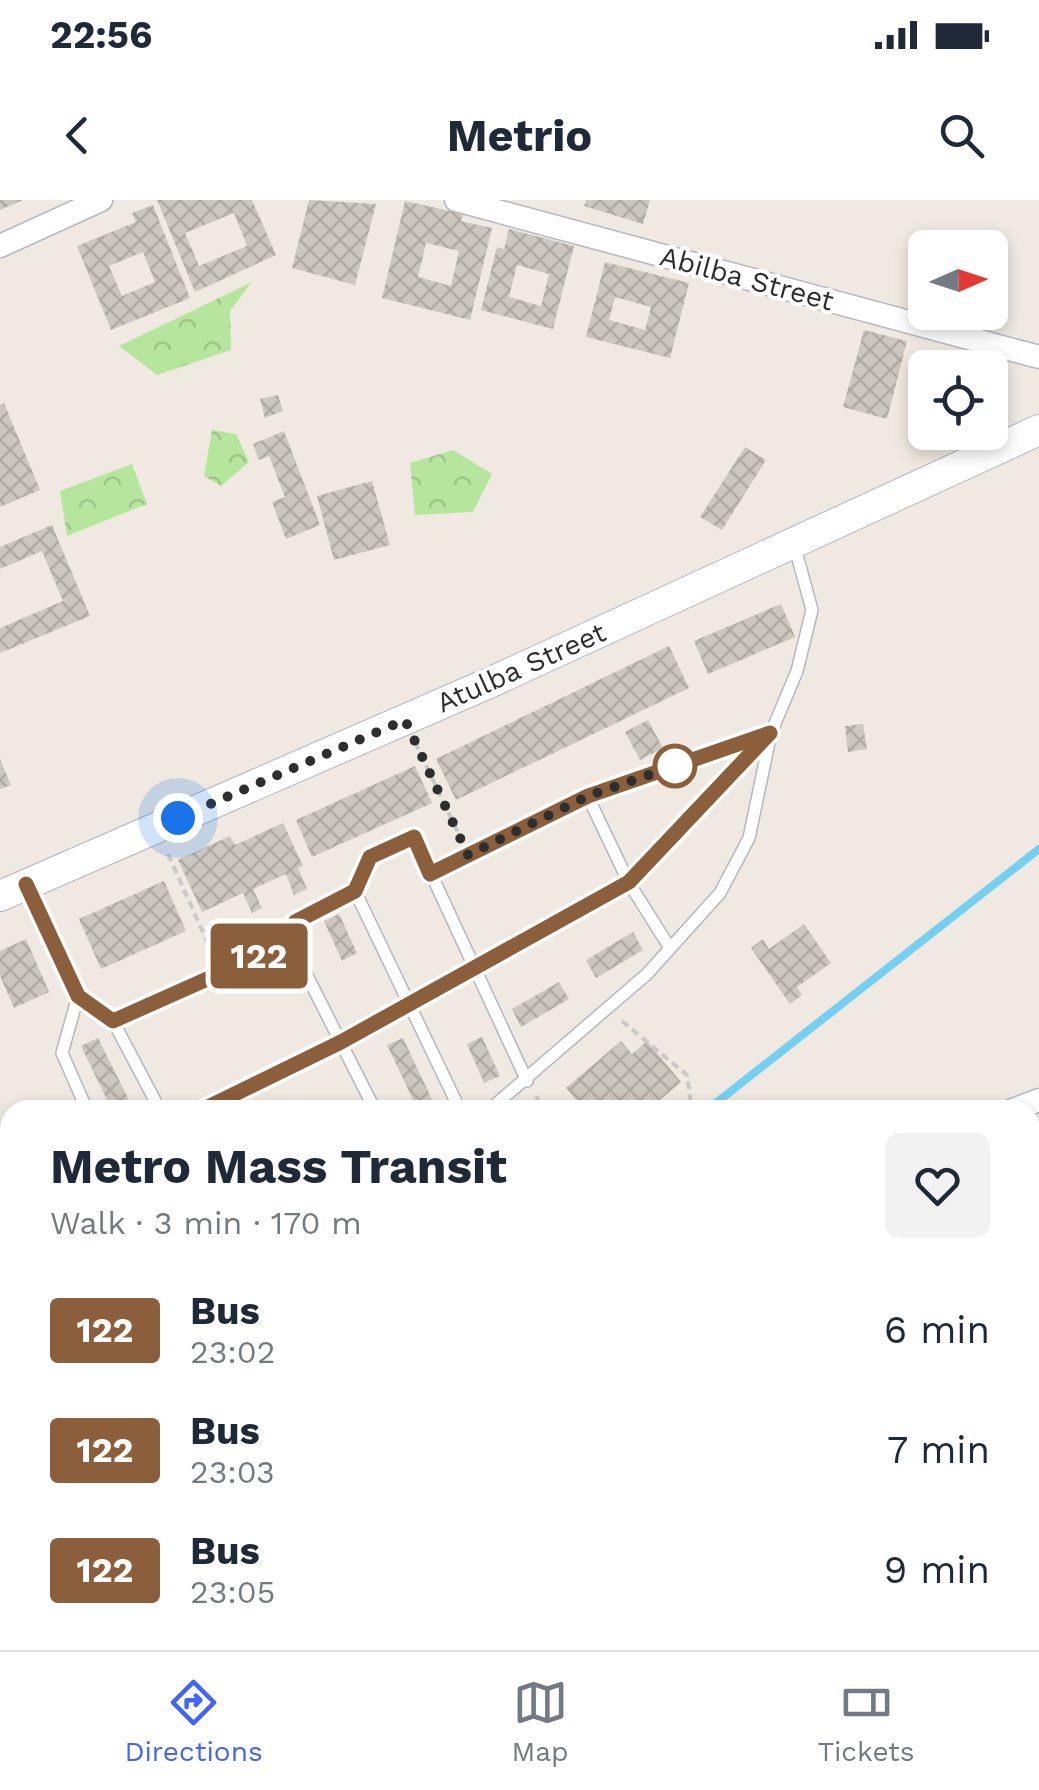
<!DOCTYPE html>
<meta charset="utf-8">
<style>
:root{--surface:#fff;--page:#f2f2f3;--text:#1f2937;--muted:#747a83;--line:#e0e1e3;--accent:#4264fb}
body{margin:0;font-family:"Work Sans",sans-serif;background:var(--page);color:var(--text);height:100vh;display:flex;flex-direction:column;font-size:38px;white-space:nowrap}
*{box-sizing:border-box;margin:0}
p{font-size:32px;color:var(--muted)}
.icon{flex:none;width:55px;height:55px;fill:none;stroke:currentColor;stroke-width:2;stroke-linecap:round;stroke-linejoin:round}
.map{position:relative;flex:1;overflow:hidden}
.drawer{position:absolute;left:0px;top:900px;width:1040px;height:550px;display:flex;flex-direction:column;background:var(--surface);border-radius:30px 30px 0 0;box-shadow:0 5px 15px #0003}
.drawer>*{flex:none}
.badge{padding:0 20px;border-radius:8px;font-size:35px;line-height:65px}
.needle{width:65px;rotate:87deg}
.buttons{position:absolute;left:908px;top:30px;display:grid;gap:20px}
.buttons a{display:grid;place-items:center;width:100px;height:100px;border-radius:15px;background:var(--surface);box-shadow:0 5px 15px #0003;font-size:50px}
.you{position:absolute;width:50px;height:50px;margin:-25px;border:8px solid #fff;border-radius:50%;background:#1a73e8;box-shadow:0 0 0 15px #1a73e833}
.map>.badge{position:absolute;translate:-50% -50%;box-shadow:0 0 0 5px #fff}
.round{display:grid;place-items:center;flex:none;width:105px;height:105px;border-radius:15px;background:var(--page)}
.head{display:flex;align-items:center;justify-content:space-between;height:170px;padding:0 50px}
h1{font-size:48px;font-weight:700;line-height:75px}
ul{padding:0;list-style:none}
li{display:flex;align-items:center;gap:30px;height:120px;padding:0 50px}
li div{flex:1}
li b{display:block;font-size:38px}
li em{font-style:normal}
li .badge{min-width:110px;font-weight:700;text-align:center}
.status{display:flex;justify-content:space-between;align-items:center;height:70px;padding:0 50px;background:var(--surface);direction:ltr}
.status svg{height:28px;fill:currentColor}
header{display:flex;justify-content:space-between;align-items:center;height:130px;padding:0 50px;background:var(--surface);font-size:45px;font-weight:700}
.tabs{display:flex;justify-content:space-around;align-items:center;height:140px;border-top:2px solid var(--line);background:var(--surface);font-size:28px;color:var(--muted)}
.tabs a{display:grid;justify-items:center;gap:5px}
.tabs .active{color:var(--accent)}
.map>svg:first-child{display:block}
.forest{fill:url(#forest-crowns)}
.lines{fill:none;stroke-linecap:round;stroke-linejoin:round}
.stream{stroke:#75cff0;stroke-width:8}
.building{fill:url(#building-cross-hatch);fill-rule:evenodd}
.service-casing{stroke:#b4b7c1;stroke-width:14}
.minor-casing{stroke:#b4b7c1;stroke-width:25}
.tertiary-casing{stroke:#b4b7c1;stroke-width:32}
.path{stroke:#c9c9c9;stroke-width:4;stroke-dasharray:8 5;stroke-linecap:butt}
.service{stroke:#fff;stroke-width:11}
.minor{stroke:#fff;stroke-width:22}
.tertiary{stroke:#fff;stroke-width:30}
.line-casing{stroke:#fff;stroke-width:22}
.line{stroke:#8b5e3c;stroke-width:15}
.walk{stroke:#2e2e2e;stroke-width:10;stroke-dasharray:0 18}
.stop-dot{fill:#fff;stroke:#8b5e3c;stroke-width:5}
.labels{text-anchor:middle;stroke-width:8;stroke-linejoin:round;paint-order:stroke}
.street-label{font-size:28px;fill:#2e2e2e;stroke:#fff}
</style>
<div class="status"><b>22:56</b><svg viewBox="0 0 49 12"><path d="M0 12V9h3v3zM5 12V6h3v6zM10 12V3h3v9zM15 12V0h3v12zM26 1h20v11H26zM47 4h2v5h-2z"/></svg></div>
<header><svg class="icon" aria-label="back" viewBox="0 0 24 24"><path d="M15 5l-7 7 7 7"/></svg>Metrio<svg class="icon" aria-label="search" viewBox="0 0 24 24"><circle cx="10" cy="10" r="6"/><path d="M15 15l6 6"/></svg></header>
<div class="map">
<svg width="1039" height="1450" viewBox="0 0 1039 1450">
<defs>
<pattern id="forest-crowns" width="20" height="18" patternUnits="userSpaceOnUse" patternTransform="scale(2.5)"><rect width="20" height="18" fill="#b6e59e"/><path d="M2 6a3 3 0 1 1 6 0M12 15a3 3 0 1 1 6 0" fill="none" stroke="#9dc588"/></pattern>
<pattern id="building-cross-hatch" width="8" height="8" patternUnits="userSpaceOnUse" patternTransform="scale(2.5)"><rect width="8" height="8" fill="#cbc7bf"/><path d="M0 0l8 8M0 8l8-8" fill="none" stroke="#afaba4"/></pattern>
</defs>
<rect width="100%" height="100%" fill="#efe9e1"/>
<path class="forest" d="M 252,82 L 230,111 L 231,150 L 157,175 L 119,146 Z
M 212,230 L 236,234 L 249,262 L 221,286 L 204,276 Z
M 453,250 L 492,274 L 473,312 L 415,315 L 410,263 Z
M 132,264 L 147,304 L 67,336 L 60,291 Z"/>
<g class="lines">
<path class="stream" d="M 707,910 L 1039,649
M 0,1443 L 10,1436"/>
</g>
<path class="building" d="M 0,0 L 23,0 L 0,10 Z
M 157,0 L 252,0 L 276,55 L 195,92 ZM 234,13 L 247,46 L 199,66 L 185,33 Z
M 309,0 L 376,4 L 355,85 L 292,68 Z
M 586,0 L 650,0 L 643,24 L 584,6 Z
M 405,1 L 463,14 L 461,21 L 492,28 L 470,120 L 382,98 ZM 426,43 L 459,51 L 451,86 L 418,77 Z
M 153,5 L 190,98 L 111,130 L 77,46 L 136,22 L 132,13 ZM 143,52 L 155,82 L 122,96 L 109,66 Z
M 509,29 L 574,46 L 553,129 L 481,110 L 497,47 L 504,49 ZM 517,65 L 549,74 L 541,106 L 509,97 Z
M 605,62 L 689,83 L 670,158 L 586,137 ZM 615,97 L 651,107 L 645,130 L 609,120 Z
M 864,130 L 907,141 L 887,219 L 843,207 Z
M 278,195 L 283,211 L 265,218 L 260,199 Z
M 4,203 L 40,290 L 0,307 L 0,205 Z
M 284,231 L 320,325 L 286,339 L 272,302 L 285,297 L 269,256 L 259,260 L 253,244 Z
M 745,247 L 766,260 L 722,330 L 700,317 Z
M 372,281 L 390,345 L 334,360 L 317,296 Z
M 52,325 L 90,416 L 0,453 L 0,428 L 63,401 L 42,351 L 0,369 L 0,347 Z
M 781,404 L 795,437 L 708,474 L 694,441 Z
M 669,446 L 689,488 L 456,600 L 436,559 Z
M 648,520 L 663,548 L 640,560 L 625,532 Z
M 863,524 L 867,549 L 848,552 L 845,526 Z
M 0,559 L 11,585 L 0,589 Z
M 415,566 L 432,603 L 312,657 L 296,620 Z
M 283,623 L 303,666 L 298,668 L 307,689 L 294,695 L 286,674 L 253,689 L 262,708 L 252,713 L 243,693 L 202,712 L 178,660 L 230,636 L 235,645 Z
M 164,681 L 186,731 L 101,769 L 79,719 Z
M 339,714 L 357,753 L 342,761 L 324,721 Z
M 804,724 L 831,763 L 797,787 L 802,795 L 790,804 L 751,748 L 763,739 L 769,749 Z
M 633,732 L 643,750 L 596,778 L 586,760 Z
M 26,739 L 49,792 L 14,808 L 0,776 L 0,751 Z
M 559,782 L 569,799 L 521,827 L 512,809 Z
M 482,837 L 500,876 L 484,883 L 467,844 Z
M 98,838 L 134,910 L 112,910 L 81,846 Z
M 403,838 L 437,910 L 418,910 L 387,845 Z
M 621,841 L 632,854 L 647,841 L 681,882 L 648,910 L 585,910 L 566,888 Z
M 7,971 L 10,992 L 0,997 L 0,974 Z
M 0,1153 L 10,1170 L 10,1225 L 0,1209 Z"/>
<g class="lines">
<defs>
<path id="service" d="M 588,597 L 629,683 L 670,748
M 430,673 L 588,597 L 767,534
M 28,688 L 78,796 L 113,821 L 160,910
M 355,691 L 369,657 L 414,637 L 527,881
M 78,796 L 62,853 L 87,910
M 113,821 L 290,742
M 202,910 L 341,842 L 629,683 L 771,533
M 375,910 L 290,742 L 295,722 L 355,691 L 460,910
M 489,910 L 647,774 L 720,693 L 749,638 L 771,533 L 797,471 L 812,410 L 794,344
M 0,1050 L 10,1045
M 0,1110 L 10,1128
M 1030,1255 L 1039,1248
M 711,1449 L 731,1440
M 235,1450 L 248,1440"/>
<path id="minor" d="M 456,0 L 1039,157
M 0,46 L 101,0
M 1013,910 L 1039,900
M 708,1450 L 712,1450"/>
<path id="tertiary" d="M 0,696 L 489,483 L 1039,230"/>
</defs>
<use href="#service" class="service-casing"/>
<use href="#minor" class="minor-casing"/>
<use href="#tertiary" class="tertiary-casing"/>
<path class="path" d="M 415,542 L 460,637
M 168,654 L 213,755
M 622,821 L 687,875 L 692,910
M 536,896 L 543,910
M 1030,1168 L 1039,1183
M 1010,1440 L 1022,1450"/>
<use href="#service" class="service"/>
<use href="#minor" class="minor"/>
<use href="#tertiary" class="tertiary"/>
</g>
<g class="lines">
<defs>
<path id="line" d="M 26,684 L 78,796 L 113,821 L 290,742 L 295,722 L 355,691 L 370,657 L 414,637 L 430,674 L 588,596 L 770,533 L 629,682 L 341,842 L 202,910"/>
</defs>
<use href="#line" class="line-casing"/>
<use href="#line" class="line"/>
<path class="walk" d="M 178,618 L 405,520 L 468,655 L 588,596 L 675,566"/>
</g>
<circle class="stop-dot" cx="675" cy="566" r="20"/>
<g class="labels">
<g class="street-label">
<text transform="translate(747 78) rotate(15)" y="10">Abilba Street</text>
<text transform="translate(521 467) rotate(-24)" y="10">Atulba Street</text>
</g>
</g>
</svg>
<div class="buttons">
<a><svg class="needle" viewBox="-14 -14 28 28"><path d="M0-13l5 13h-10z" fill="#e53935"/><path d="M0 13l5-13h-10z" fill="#747a83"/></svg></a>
<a><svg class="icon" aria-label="locate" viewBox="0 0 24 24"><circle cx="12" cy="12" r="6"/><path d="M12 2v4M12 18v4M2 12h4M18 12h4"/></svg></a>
</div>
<div class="you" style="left:178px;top:618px"></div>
<b class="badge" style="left:259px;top:756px;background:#8b5e3c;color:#fff">122</b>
<section class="drawer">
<div class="head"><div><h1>Metro Mass Transit</h1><p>Walk · 3 min · 170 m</p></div><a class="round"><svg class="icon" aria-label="heart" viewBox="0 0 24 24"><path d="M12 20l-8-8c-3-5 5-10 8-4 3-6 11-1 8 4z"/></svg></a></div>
<ul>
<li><span class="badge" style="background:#8b5e3c;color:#fff">122</span><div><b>Bus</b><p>23:02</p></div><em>6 min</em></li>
<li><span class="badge" style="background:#8b5e3c;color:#fff">122</span><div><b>Bus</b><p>23:03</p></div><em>7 min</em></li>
<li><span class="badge" style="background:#8b5e3c;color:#fff">122</span><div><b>Bus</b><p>23:05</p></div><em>9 min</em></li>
</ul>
</section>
</div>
<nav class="tabs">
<a class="active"><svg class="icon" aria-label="directions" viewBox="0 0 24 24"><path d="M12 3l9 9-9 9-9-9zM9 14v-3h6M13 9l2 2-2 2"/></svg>Directions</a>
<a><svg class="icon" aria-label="map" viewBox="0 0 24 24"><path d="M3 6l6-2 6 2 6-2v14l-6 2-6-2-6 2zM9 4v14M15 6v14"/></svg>Map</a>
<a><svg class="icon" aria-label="tickets" viewBox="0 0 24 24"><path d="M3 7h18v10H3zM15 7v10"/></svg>Tickets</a>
</nav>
